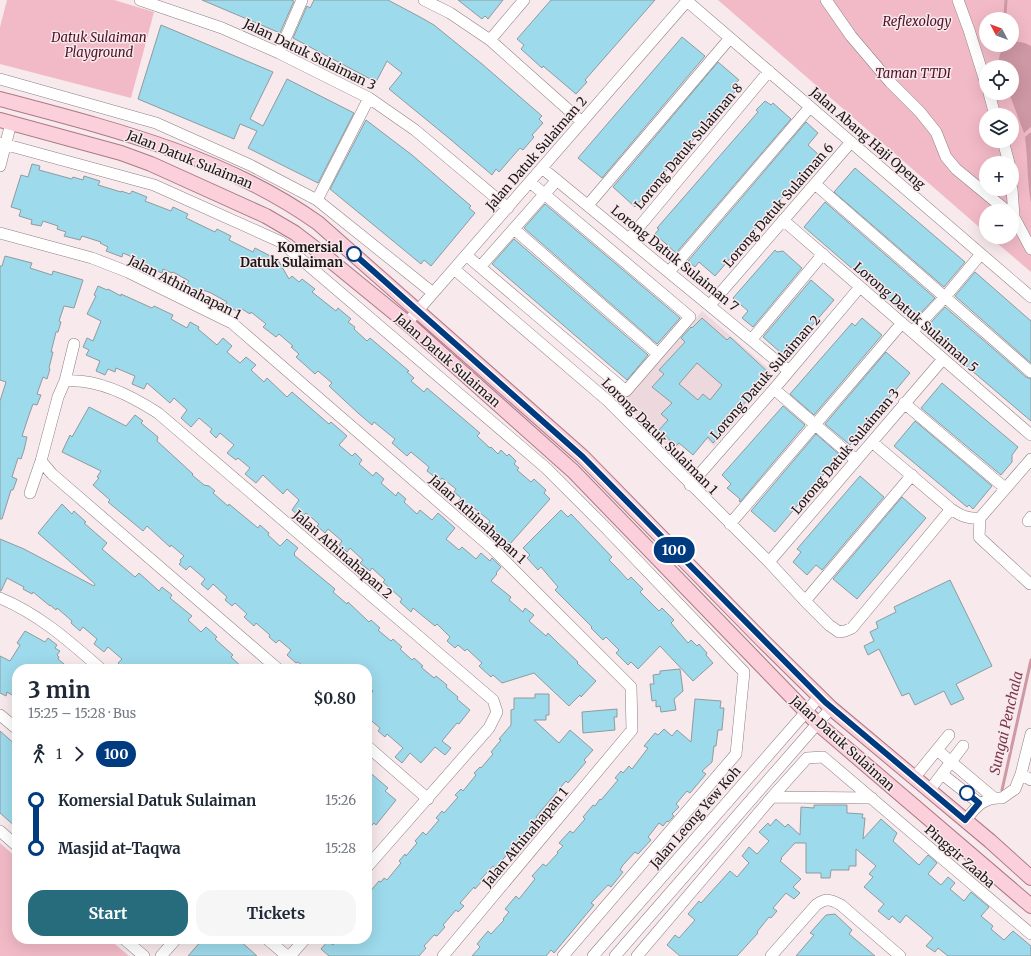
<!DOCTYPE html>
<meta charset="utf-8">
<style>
:root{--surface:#fff;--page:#f6f6f7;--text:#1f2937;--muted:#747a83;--accent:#276c7c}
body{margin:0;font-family:Merriweather,serif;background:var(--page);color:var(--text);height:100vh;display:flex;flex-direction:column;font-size:15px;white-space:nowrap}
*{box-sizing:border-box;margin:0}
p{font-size:13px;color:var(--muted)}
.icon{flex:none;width:22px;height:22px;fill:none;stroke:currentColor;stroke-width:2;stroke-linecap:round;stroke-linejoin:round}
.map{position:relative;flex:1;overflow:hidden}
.drawer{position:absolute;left:12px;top:664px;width:360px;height:280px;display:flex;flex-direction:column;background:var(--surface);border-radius:16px;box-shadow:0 4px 16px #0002}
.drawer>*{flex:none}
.badge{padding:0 8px;border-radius:13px;font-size:14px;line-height:26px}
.needle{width:26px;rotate:311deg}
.controls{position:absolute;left:979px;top:12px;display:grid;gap:8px}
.controls a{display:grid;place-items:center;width:40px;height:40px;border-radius:50%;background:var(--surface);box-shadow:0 4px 16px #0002;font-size:20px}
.map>.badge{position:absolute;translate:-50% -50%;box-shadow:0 0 0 2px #fff}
.legs{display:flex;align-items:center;gap:6px;height:44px;padding:0 16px;font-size:13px}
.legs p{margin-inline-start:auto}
.head{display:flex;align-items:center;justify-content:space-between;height:68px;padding:0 16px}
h1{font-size:22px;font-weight:700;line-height:30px}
.cta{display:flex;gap:8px;margin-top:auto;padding:8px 16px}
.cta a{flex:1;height:46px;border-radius:16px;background:var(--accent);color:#fff;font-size:16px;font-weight:700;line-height:46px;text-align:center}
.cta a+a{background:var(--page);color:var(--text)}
ul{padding:0 16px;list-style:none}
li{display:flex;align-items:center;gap:14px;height:48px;font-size:15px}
li i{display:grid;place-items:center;width:6px;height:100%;margin:0 5px;background:currentColor}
li i::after{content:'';width:10px;height:10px;margin:-5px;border:3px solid;border-radius:50%;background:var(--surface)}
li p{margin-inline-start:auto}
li:first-child i{background:linear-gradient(#0000 50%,currentColor 0)}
li:last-child i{background:linear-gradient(currentColor 50%,#0000 0)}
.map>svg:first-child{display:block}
.built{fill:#edd8dd}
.green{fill:#f2bac7;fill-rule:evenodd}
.water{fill:#ce98a4}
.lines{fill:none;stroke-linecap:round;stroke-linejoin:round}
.stream{stroke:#ce98a4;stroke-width:3}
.building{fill:#9ddaeb;stroke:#8f9b9f;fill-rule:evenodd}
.minor-casing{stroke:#8c8083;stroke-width:12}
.major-casing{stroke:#ab7a86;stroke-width:16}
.minor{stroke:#fff;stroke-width:11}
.major{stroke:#fbd0da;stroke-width:14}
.line-1-casing{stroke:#fff;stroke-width:9}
.line-1{stroke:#003b80;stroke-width:6}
.stop-1-dot{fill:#fff;stroke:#003b80;stroke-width:2}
.labels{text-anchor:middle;stroke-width:3;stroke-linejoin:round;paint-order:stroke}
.park-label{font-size:13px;font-style:italic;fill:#501027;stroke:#f7e9ec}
.street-label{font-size:13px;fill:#1b1617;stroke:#f7e9ec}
.stop-label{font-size:13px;font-weight:bold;fill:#1b1617;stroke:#f7e9ec;text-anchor:end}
.water-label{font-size:14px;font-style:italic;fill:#7b374b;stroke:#f7e9ec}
</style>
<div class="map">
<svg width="1031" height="956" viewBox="0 0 1031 956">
<rect width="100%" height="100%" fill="#f7e9ec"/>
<path class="built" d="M 702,311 L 770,370 L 771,380 L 714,446 L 694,429 L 674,453 L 623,402 Z"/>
<path class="green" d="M 7,0 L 114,0 L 154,12 L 131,98 L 0,64 L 0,27 Z
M 718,0 L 1031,0 L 1031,272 L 990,237 L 1012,237 L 1012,211 L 986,211 L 986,233 ZM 986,19 L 1012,19 L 1012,45 L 986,45 ZM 986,67 L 1012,67 L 1012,93 L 986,93 ZM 986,115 L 1012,115 L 1012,141 L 986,141 ZM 986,163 L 1012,163 L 1012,189 L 986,189 Z
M 0,843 L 17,858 L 17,939 L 109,939 L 129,956 L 0,956 Z"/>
<path class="water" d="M 1012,41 L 1025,43 L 1031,46 L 1031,127 L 1024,133 L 1009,93 L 1012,93 L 1012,67 L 997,67 L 1000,54 L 1006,45 L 1012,45 Z
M 1031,132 L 1031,203 C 1027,181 1028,159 1025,137 Z"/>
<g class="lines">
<path class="stream" d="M 1006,19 L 1005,15 L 1006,0
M 1002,790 L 1031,660"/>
</g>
<path class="building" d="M 202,0 L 291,0 L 294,1 L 280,33 Z
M 314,0 L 388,0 L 420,17 L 434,25 L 482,64 L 542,116 L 539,119 L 543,123 L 532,135 L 534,137 L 523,150 L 520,148 L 499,172 L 496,169 L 492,175 L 450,139 L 389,89 L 402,73 L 387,61 L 376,82 L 293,38 L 307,6 L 310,8 Z
M 458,0 L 503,0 L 488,19 L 485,16 L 482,19 Z
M 551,0 L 655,0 L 585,80 L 587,82 L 576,94 L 543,66 L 542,68 L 521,49 L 524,45 L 517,39 Z
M 161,25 L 273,72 L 250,119 L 263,126 L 287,79 L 354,113 L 318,183 L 248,148 L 257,131 L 240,124 L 234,139 L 138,99 Z
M 682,37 L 705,56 L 602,178 L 578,158 Z
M 718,62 L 739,80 L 736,83 L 740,86 L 635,207 L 613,187 Z
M 765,101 L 771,105 L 773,103 L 791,119 L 676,253 L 655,234 L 659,229 L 657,228 L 758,112 L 756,110 Z
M 366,120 L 412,155 L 471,206 L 469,208 L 475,213 L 431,266 L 424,260 L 421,264 L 330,189 Z
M 806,122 L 818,133 L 808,145 L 819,155 L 715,276 L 699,262 L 695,267 L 688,261 Z
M 32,164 L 40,166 L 39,170 L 72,179 L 73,177 L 83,180 L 84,176 L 100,181 L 98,185 L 121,192 L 121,191 L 130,194 L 132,191 L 147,197 L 145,201 L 171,211 L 173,207 L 188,214 L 186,218 L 215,232 L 217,229 L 231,236 L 229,240 L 253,252 L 255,248 L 278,260 L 289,279 L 292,276 L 299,282 L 302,279 L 315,289 L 312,292 L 336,311 L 338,308 L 351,319 L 348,322 L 355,327 L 354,329 L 367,341 L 370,338 L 409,371 L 407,372 L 414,378 L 411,381 L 424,392 L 427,388 L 480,433 L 477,436 L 490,448 L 491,447 L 498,454 L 501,450 L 507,456 L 509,454 L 516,461 L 514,464 L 519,468 L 517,470 L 531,482 L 534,479 L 546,490 L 544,493 L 550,499 L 510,544 L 488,524 L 490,521 L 474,508 L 471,511 L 458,501 L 461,498 L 454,492 L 456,489 L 442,478 L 440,481 L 427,471 L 429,467 L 411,452 L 407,456 L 392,443 L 395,439 L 374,422 L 372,425 L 358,413 L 329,386 L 332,383 L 318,371 L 315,374 L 296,357 L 299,354 L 291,347 L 293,346 L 279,334 L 276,337 L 263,327 L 266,324 L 251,312 L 250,314 L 242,309 L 240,313 L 225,305 L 227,302 L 211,293 L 203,290 L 201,294 L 186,286 L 189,281 L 173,272 L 172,273 L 163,269 L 162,273 L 138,264 L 139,260 L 123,253 L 122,257 L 106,251 L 108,247 L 100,243 L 101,242 L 82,236 L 80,240 L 64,236 L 66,232 L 57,229 L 58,226 L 43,221 L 41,226 L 31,224 L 32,220 L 19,216 L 21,210 L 11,207 L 21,175 L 28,177 Z
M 855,168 L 965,262 L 944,287 L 834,192 Z
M 825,202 L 935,298 L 913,321 L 804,227 Z
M 545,204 L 680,318 L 657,344 L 524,228 Z
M 514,239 L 648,355 L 627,380 L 492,264 Z
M 775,250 L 777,252 L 783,251 L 802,268 L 753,327 L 742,318 L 748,311 L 733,298 Z
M 5,256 L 32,263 L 30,268 L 52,275 L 53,271 L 83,280 L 74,308 L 64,306 L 59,321 L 61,322 L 58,332 L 56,332 L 51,352 L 53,352 L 49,368 L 50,369 L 47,379 L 43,377 L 37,394 L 41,395 L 37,405 L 33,404 L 29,415 L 22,436 L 27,437 L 24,450 L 21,459 L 18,458 L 12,477 L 17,479 L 13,490 L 11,490 L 2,519 L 0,519 L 0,401 L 6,382 L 0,380 L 0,266 L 2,266 Z
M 975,272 L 1031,321 L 1031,363 L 955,296 Z
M 811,280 L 834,300 L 790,351 L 780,352 L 763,337 Z
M 98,286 L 107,290 L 108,289 L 121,296 L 121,294 L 152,308 L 154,306 L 173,315 L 171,319 L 187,328 L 190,322 L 199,327 L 198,329 L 217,345 L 223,338 L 232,346 L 227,352 L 240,363 L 246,357 L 256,365 L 251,370 L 264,382 L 267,378 L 287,397 L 292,392 L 329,424 L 331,422 L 347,436 L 339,445 L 352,456 L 355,453 L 362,460 L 359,464 L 373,476 L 376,472 L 384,479 L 381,483 L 396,496 L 398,492 L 406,499 L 404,502 L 417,514 L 420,510 L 432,520 L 438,513 L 455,528 L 446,539 L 459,550 L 462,547 L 476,559 L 481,553 L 490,561 L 492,558 L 501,567 L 496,573 L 497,574 L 491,581 L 511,597 L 509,600 L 523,612 L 525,608 L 534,615 L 529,621 L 546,636 L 548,633 L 558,643 L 578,662 L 577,663 L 596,681 L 581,697 L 580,695 L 569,706 L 534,673 L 502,683 L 493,675 L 491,677 L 479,666 L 482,663 L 467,649 L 465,651 L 458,645 L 455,648 L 447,641 L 450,637 L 437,624 L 435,626 L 413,608 L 411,612 L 400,602 L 402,599 L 383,582 L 385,580 L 372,568 L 370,571 L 360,563 L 363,560 L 350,548 L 347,552 L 339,545 L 342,541 L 328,529 L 325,533 L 317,526 L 319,524 L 306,513 L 301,518 L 292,510 L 299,500 L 287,489 L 283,494 L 263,475 L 256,483 L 245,474 L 250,468 L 238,458 L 236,460 L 227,453 L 234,445 L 220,433 L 216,438 L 210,432 L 212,429 L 199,418 L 191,427 L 181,418 L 187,410 L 174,398 L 170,403 L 147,383 L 144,389 L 132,384 L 135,376 L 116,368 L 115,372 L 108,369 L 105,375 L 96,371 L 100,361 L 86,355 L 89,350 L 83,347 L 87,338 L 93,341 L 101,321 L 87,314 L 96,296 L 94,295 Z
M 945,307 L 1026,377 L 1031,379 L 1031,421 L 924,330 Z
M 702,318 L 727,340 L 730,337 L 769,373 L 751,393 L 753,394 L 737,411 L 740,414 L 713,443 L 708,437 L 693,455 L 679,443 L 676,446 L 659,430 L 668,420 L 661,414 L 672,403 L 652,387 L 664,374 L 659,370 L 685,342 L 681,338 L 691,327 L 692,328 ZM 697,363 L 722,385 L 710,400 L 703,394 L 698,400 L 679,384 Z
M 862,318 L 882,335 L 814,415 L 790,394 L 852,323 L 855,326 Z
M 886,352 L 910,373 L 850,445 L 825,424 Z
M 942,383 L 1018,447 L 1012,455 L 1012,462 L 1001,475 L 921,408 Z
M 783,406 L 805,425 L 740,502 L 739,501 L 740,499 L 727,488 L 731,484 L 722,475 Z
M 89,407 L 126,426 L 135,415 L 143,421 L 141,423 L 158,437 L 157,441 L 193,474 L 192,475 L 204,485 L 209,486 L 215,491 L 213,493 L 228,506 L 229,504 L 258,528 L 260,525 L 269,533 L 268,535 L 280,546 L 287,539 L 298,548 L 294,553 L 295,554 L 294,555 L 335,589 L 333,592 L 347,604 L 348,602 L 369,622 L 371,620 L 380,628 L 378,630 L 391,641 L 393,639 L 402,647 L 400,649 L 412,660 L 414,658 L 423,666 L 421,667 L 434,678 L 436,676 L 447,685 L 446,687 L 458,697 L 457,699 L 470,710 L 459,724 L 457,723 L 442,741 L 451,748 L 445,755 L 435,747 L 421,763 L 410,753 L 402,763 L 395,757 L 403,748 L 387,734 L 385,737 L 378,731 L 380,728 L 367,717 L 367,698 L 373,691 L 367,685 L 367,669 L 306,669 L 298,662 L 296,663 L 287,655 L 291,650 L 279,640 L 276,643 L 269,637 L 270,635 L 256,623 L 254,626 L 244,617 L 247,614 L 235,603 L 232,606 L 225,600 L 227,597 L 213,584 L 208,590 L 201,584 L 205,579 L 190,566 L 186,570 L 179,564 L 181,562 L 180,560 L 184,556 L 171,545 L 170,547 L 147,526 L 143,531 L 108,502 L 110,500 L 93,485 L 99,478 L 97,477 L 101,471 L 62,452 L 70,435 L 72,437 Z
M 915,421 L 992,486 L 973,509 L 969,505 L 967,507 L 894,446 Z
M 816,434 L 840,455 L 775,532 L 751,511 Z
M 860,476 L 884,497 L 822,570 L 816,565 L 807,575 L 793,562 L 801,552 L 797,549 Z
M 902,497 L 926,518 L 857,599 L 833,579 Z
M 62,504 L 72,514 L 74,511 L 86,522 L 84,523 L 107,543 L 102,549 L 135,577 L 139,573 L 159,591 L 162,587 L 172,595 L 170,598 L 192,616 L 188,620 L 201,632 L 206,627 L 217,637 L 215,639 L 233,655 L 231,657 L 244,669 L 125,669 L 118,663 L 122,659 L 108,647 L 104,652 L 94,644 L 97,639 L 83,627 L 80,631 L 71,623 L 72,621 L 57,608 L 56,610 L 50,605 L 50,606 L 33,592 L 32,594 L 23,589 L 24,587 L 7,578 L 1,591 L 0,591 L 0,539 L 24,549 L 94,586 L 95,584 L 38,533 Z
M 561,510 L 568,517 L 571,514 L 612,557 L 609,560 L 616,567 L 628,580 L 631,577 L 643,589 L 640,592 L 659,611 L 662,608 L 674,620 L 671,623 L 688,643 L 691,640 L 697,646 L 699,644 L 707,653 L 706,655 L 713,663 L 693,681 L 660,646 L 638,669 L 631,662 L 628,665 L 616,653 L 619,650 L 606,637 L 603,640 L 591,628 L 592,627 L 555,590 L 558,587 L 541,567 L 538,570 L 527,558 L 530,555 L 523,548 Z
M 950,580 L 992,666 L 956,684 L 964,699 L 951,705 L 944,691 L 915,705 L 909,693 L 902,696 L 879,649 L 868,655 L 864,646 L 874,641 L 870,632 L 878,628 L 876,622 L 896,612 L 894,607 Z
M 25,631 L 45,642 L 48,638 L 57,645 L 55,648 L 60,651 L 57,655 L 59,657 L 58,659 L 70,669 L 17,669 L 17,698 L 7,692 L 6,696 L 0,693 L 0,656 L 10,661 L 20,645 L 17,643 Z
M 680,669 L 683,691 L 674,699 L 676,710 L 661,712 L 660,706 L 656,707 L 656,700 L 652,701 L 650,684 L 654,684 L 653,675 L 660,674 L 660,671 Z
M 535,694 L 549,694 L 549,715 L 546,715 L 546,720 L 534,720 L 559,743 L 570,730 L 593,750 L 584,760 L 586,762 L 568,783 L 566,781 L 536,817 L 540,821 L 532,829 L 531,828 L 495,868 L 493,866 L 481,879 L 482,881 L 475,889 L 474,887 L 460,903 L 464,906 L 458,912 L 456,910 L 443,925 L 445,927 L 437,936 L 434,935 L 424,946 L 426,948 L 419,956 L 329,956 L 321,949 L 328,941 L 333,945 L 337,939 L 367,939 L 367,895 L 379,881 L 381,882 L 384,878 L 387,880 L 401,863 L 399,861 L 405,854 L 406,856 L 417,843 L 415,841 L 423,832 L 426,835 L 439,820 L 436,818 L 442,811 L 444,813 L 458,797 L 455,795 L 461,789 L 463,791 L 476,775 L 474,773 L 480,767 L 481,768 L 493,754 L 491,752 L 501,740 L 499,739 L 511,725 L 511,710 L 514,709 L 514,698 L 535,698 Z
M 695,699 L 721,701 L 720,708 L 724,708 L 722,730 L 718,730 L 716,746 L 714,746 L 712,762 L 702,771 L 706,774 L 690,793 L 687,791 L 676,804 L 679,807 L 672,814 L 674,816 L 668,822 L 667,821 L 663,826 L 659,823 L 648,837 L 651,840 L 638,854 L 635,852 L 623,865 L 620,870 L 623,872 L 611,887 L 608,885 L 591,903 L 594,905 L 554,953 L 551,950 L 546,956 L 472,956 L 480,947 L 477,944 L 488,931 L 491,934 L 504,920 L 503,919 L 509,912 L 505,909 L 516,896 L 519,899 L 535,879 L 532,876 L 543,864 L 546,866 L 558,853 L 557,852 L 563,846 L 559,843 L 570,831 L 573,833 L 585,819 L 583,817 L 593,805 L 595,806 L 600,799 L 601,800 L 618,780 L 615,778 L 621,771 L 623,773 L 629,766 L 632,769 L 648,748 L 644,746 L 655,733 L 658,735 L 664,729 L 672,736 L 677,730 L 691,742 Z
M 617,709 L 617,717 L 614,717 L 615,730 L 583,733 L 582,712 Z
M 0,731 L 17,746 L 17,828 L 0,813 Z
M 367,770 L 388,788 L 385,791 L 396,800 L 376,825 L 374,823 L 367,831 Z
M 814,805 L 847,805 L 847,813 L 863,814 L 862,818 L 865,818 L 863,839 L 881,819 L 897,833 L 893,841 L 919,865 L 928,855 L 937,863 L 928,874 L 941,885 L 948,877 L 955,883 L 950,889 L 964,901 L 971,892 L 989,907 L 981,916 L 993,926 L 991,929 L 1004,940 L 1013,931 L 1031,946 L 1031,956 L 948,956 L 938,948 L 935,952 L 926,946 L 933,938 L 906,915 L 900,923 L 892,916 L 889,920 L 878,911 L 884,904 L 864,887 L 873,877 L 869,874 L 876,866 L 856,849 L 856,866 L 849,866 L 849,870 L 831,870 L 830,878 L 821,878 L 821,873 L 806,873 L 806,843 L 795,843 L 781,858 L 782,859 L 780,861 L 801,879 L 793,887 L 800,893 L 794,899 L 786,893 L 773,908 L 777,911 L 771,918 L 769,917 L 757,932 L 758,933 L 737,956 L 680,956 L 667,945 L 675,935 L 679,938 L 695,920 L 688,914 L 699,901 L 701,903 L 730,871 L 737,877 L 749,863 L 742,856 L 749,847 L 757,854 L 769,841 L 759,832 L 768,823 L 770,826 L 776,819 L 785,827 L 788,824 L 800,835 L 801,807 L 814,808 Z
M 835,914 L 852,930 L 849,934 L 875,956 L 796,956 L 814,935 L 810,933 L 826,915 Z
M 203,939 L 238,939 L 257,956 L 188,956 Z"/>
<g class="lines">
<defs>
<path id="minor" d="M 140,0 L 222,28 L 279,53 L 369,98 L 415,130 L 508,208
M 424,0 L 450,13 L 490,40 L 582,122
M 826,0 L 851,36 L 890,82 L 920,112 L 936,132 L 946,157 L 956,169 L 1007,211
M 958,0 L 969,30 L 986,84
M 490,40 L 524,0
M 279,53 L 302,0
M 0,79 L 156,123 L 250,165 L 317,200 L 433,293
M 989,93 L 995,115
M 1003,141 L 1009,163
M 0,143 L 154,185 L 281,242 L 546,468 L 605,527 L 744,672 L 736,754 L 563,956
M 0,166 L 11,123
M 542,168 L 789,371
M 815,184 L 1031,372
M 1012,189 L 1014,217 L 1031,249
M 317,200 L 369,98
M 588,205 L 730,38
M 783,220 L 1031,435
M 514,229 L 658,354
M 0,233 L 92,258 L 128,272 L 232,323 L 493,549 L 631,687 L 632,730 L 443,956
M 629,239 L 769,71
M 466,255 L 626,391 L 690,317 L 530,182
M 480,267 L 557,180
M 454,269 L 608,401 L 769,562 L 805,601 L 829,625 L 839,632 L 845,631 L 852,628 L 951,509
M 669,272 L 810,107
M 710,305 L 851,142
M 407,323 L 687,1 L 1031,297
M 912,332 L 945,297 L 981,254
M 752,339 L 823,254
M 65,381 C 96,378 132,396 158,413 L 493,700 L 497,712 L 489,728 L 367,867
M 774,389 L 856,460
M 904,403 L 1005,488
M 872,442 L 951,509 C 961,516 968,519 980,518 L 1031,459
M 41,461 L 52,474 L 278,669
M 690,485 L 774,389 L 860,287
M 30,493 L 41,461 L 58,397 L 65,381 L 74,344
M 980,518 L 979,537 L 1030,584
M 1028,521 L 1031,517
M 730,524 L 902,323
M 769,562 L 943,359
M 0,598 C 39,614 70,642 101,669
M 805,601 L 912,475
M 0,715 L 17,729
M 367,746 L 428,799
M 937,750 L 994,798
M 942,774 L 979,803
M 1021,774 L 1031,780
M 914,778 L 949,735
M 929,791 L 963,746
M 772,797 L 872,798
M 965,821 C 976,807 983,797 1002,798 L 1015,789 L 1021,774 L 1031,734
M 0,831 L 17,846
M 124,939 L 144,956
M 267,939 L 287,956
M 161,956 L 176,939
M 290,956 L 305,939
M 593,956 L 819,697
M 615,956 L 831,708
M 637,956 L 772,797 L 807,758 L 823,757 L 1031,934
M 771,956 L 816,905 C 826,898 830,899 841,905 L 900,956"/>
<path id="major" d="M 0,99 C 109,128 224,156 318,223 L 583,457 L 761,639 L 831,708 L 990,841 L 1031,878
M 0,120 L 121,153 L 151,164 L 266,216 L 295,233 L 325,256 L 407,323 L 573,471 L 817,723 L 1031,906"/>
</defs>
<use href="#minor" class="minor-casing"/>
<use href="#major" class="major-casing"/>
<use href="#minor" class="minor"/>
<use href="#major" class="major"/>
</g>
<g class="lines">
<defs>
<path id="line-1" d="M 354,254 L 583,457 L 825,702 L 965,820 L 979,803 L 967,793"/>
</defs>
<use href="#line-1" class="line-1-casing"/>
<use href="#line-1" class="line-1"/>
</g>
<g class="stop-1-dot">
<circle cx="354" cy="254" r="7"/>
<circle cx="967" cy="793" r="7"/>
</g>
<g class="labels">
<g class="park-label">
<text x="917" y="26">Reflexology</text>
<text x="99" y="42">Datuk Sulaiman<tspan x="99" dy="15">Playground</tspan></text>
<text x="913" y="78">Taman TTDI</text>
</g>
<g class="street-label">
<text transform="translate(310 54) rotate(26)" y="5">Jalan Datuk Sulaiman 3</text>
<text transform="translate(868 138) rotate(41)" y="5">Jalan Abang Haji Openg</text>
<text transform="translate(688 146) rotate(-50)" y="5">Lorong Datuk Sulaiman 8</text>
<text transform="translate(536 153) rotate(-49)" y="5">Jalan Datuk Sulaiman 2</text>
<text transform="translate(190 159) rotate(22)" y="5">Jalan Datuk Sulaiman</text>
<text transform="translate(778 205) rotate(-49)" y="5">Lorong Datuk Sulaiman 6</text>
<text transform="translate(675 258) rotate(39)" y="5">Lorong Datuk Sulaiman 7</text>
<text transform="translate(185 287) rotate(27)" y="5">Jalan Athinahapan 1</text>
<text transform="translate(916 317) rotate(41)" y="5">Lorong Datuk Sulaiman 5</text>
<text transform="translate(448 360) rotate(41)" y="5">Jalan Datuk Sulaiman</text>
<text transform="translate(765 377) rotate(-49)" y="5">Lorong Datuk Sulaiman 2</text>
<text transform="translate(660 436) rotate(45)" y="5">Lorong Datuk Sulaiman 1</text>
<text transform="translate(845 451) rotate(-50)" y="5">Lorong Datuk Sulaiman 3</text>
<text transform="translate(478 519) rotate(42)" y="5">Jalan Athinahapan 1</text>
<text transform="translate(343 554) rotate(41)" y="5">Jalan Athinahapan 2</text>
<text transform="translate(843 743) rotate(42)" y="5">Jalan Datuk Sulaiman</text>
<text transform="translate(695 817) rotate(-49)" y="5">Jalan Leong Yew Koh</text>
<text transform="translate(525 837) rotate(-50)" y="5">Jalan Athinahapan 1</text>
<text transform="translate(960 856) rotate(41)" y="5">Pinggir Zaaba</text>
</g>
<g class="stop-label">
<text x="343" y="252">Komersial<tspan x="343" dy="15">Datuk Sulaiman</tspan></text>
</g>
<g class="water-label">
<text transform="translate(1006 723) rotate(-77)" y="5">Sungai Penchala</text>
</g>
</g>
</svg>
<div class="controls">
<a><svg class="needle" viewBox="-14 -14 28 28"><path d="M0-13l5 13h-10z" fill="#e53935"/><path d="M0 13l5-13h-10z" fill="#747a83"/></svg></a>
<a><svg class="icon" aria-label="locate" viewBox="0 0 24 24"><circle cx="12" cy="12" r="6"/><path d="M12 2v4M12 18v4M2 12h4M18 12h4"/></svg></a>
<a><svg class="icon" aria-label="layers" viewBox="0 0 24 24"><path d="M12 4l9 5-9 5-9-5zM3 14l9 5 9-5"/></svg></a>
<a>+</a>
<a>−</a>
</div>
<b class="badge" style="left:674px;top:550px;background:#003b80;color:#fff">100</b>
<section class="drawer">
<div class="head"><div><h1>3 min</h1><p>15:25 – 15:28 · Bus</p></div><b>$0.80</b></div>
<div class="legs"><svg class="icon" aria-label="walk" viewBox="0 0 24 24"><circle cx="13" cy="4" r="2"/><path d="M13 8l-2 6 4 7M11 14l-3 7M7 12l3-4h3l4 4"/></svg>1<svg class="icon" aria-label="forward" viewBox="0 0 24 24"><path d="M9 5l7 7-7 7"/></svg><b class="badge" style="background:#003b80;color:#fff">100</b></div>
<ul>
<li><i style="color:#003b80"></i><b>Komersial Datuk Sulaiman</b><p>15:26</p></li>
<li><i style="color:#003b80"></i><b>Masjid at-Taqwa</b><p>15:28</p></li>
</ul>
<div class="cta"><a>Start</a><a>Tickets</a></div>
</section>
</div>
